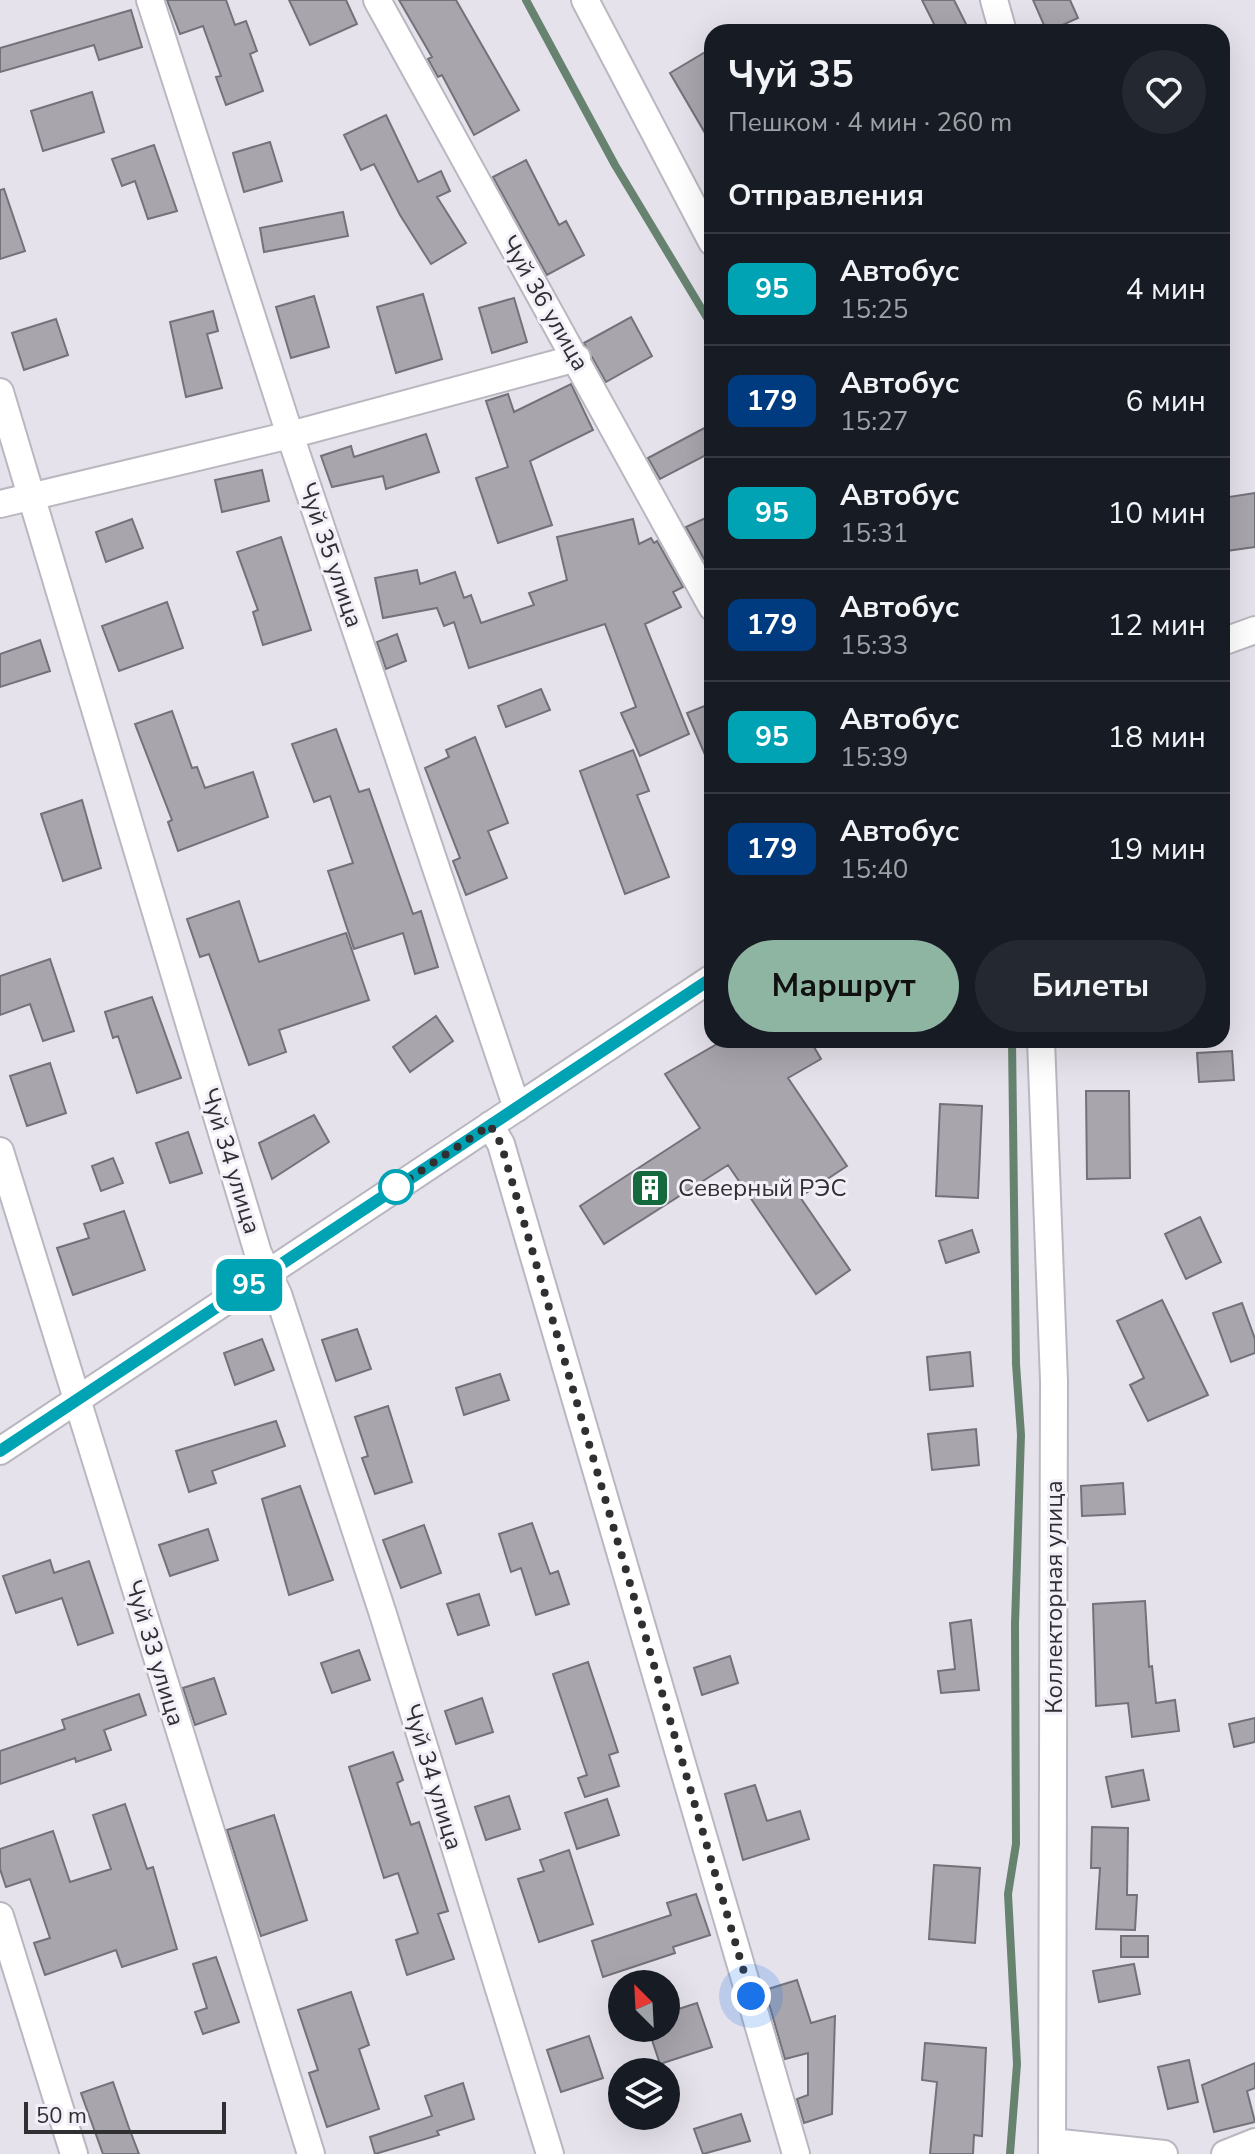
<!DOCTYPE html>
<html lang="ru">
<meta charset="utf-8">
<style>
:root{--surface:#171b24;--page:#242831;--text:#f1f3f6;--muted:#9ea1a6;--line:#363941;--accent:#8eb5a2}
body{margin:0;font-family:"Nunito Sans",sans-serif;background:var(--page);color:var(--text);height:100vh;display:flex;flex-direction:column;font-size:30px;white-space:nowrap}
*{box-sizing:border-box;margin:0}
p{font-size:26px;color:var(--muted)}
.icon{flex:none;width:44px;height:44px;fill:none;stroke:currentColor;stroke-width:2;stroke-linecap:round;stroke-linejoin:round}
.map{position:relative;flex:1;overflow:hidden}
.panel{position:absolute;left:704px;top:24px;width:526px;height:1024px;display:flex;flex-direction:column;background:var(--surface);border-radius:24px;box-shadow:0 8px 32px #0002}
.panel>*{flex:none}
.badge{padding:0 16px;border-radius:12px;font-size:28px;line-height:52px}
.needle{width:52px;rotate:336deg}
.tools{position:absolute;left:608px;top:1970px;display:grid;gap:16px}
.tools a{display:grid;place-items:center;width:72px;height:72px;border-radius:50%;background:var(--surface);box-shadow:0 8px 32px #0002;font-size:40px}
.scale{position:absolute;left:24px;bottom:20px;width:202px;box-sizing:border-box;padding-left:8px;border:4px solid #302f32;border-top:0;font-size:22px;line-height:28px;white-space:nowrap;color:#302f32;-webkit-text-stroke:6px #f2eff8;paint-order:stroke}
.you{position:absolute;width:40px;height:40px;margin:-20px;border:6px solid #fff;border-radius:50%;background:#1a73e8;box-shadow:0 0 0 12px #1a73e833}
.map>.badge{position:absolute;translate:-50% -50%;box-shadow:0 0 0 4px #fff}
h2{padding:0 24px;font-size:30px;line-height:72px}
.round{display:grid;place-items:center;flex:none;width:84px;height:84px;border-radius:42px;background:var(--page)}
.overview{display:flex;align-items:center;justify-content:space-between;height:136px;padding:0 24px}
h1{font-size:38px;font-weight:700;line-height:60px}
.action{display:flex;gap:16px;margin-top:auto;padding:16px 24px}
.action a{flex:1;height:92px;border-radius:48px;background:var(--accent);color:#111;font-size:32px;font-weight:700;line-height:92px;text-align:center}
.action a+a{background:var(--page);color:var(--text)}
ul{padding:0;list-style:none}
li{display:flex;align-items:center;gap:24px;height:112px;padding:0 24px;border-top:2px solid var(--line)}
li div{flex:1}
li b{display:block;font-size:30px}
li em{font-style:normal}
li .badge{min-width:88px;font-weight:700;text-align:center}
.map>svg:first-child{display:block}
.lines{fill:none;stroke-linecap:round;stroke-linejoin:round}
.stream{stroke:#678370;stroke-width:8}
.building{fill:#a8a5ad;stroke:#737179;stroke-width:2}
.minor-casing{stroke:#bab7c0;stroke-width:30}
.minor{stroke:#fff;stroke-width:26}
.line-casing{stroke:#fff;stroke-width:18}
.line{stroke:#00a3b4;stroke-width:12}
.walk{stroke:#302f32;stroke-width:8;stroke-dasharray:0 14.4}
.stop-dot{fill:#fff;stroke:#00a3b4;stroke-width:4}
.labels{text-anchor:middle;stroke-width:6;stroke-linejoin:round;paint-order:stroke}
.street-label{font-size:24px;fill:#302f32;stroke:#f2eff8}
.poi-label{font-size:24px;fill:#302f32;stroke:#f2eff8;text-anchor:start}
</style>
<div class="map">
<svg width="1255" height="2154" viewBox="0 0 1255 2154">
<rect width="100%" height="100%" fill="#e5e2eb"/>
<g class="lines">
<path class="stream" d="M 526,0 L 615,165 L 712,326
M 1010,2154 L 1017,2064 L 1008,1894 L 1016,1844 L 1015,1624 L 1021,1435 L 1016,1364 L 1012,1040"/>
</g>
<path class="building" d="M 167,0 L 226,0 L 235,25 L 246,21 L 257,51 L 250,54 L 263,91 L 226,105 L 216,77 L 221,76 L 203,26 L 180,34 Z
M 289,0 L 346,0 L 357,24 L 310,45 Z
M 399,0 L 456,0 L 519,110 L 474,135 L 442,75 L 438,77 L 428,59 L 432,57 Z
M 922,0 L 954,0 L 970,32 L 938,32 Z
M 1033,0 L 1070,0 L 1078,18 L 1047,32 Z
M 131,10 L 142,47 L 99,60 L 94,45 L 0,72 L 0,48 Z
M 712,48 L 712,145 L 670,73 Z
M 92,92 L 104,132 L 43,151 L 31,111 Z
M 386,115 L 418,182 L 441,171 L 450,191 L 437,197 L 466,243 L 431,264 L 400,215 L 374,164 L 361,170 L 344,135 Z
M 270,142 L 282,181 L 244,192 L 233,153 Z
M 154,145 L 177,211 L 148,219 L 135,181 L 122,186 L 112,159 Z
M 526,160 L 559,225 L 566,221 L 584,255 L 547,275 L 493,177 Z
M 4,189 L 25,251 L 0,259 L 0,190 Z
M 343,212 L 348,236 L 264,252 L 260,228 Z
M 423,294 L 442,359 L 396,373 L 377,307 Z
M 314,296 L 329,347 L 291,358 L 276,307 Z
M 514,298 L 527,342 L 492,353 L 479,308 Z
M 213,311 L 218,331 L 207,334 L 222,388 L 186,397 L 170,322 Z
M 631,317 L 652,356 L 606,382 L 584,343 Z
M 56,319 L 68,355 L 24,370 L 12,333 Z
M 571,384 L 593,430 L 530,461 L 552,525 L 498,543 L 476,478 L 508,467 L 486,401 L 508,394 L 514,412 Z
M 712,424 L 712,452 L 660,479 L 648,458 Z
M 426,434 L 439,472 L 386,489 L 383,476 L 332,487 L 321,456 L 351,446 L 354,457 Z
M 262,470 L 269,501 L 222,512 L 215,480 Z
M 1255,493 L 1255,547 L 1226,551 L 1222,498 Z
M 712,515 L 712,573 L 686,527 Z
M 132,519 L 143,548 L 106,562 L 96,532 Z
M 633,519 L 639,544 L 651,538 L 654,543 L 657,541 L 683,587 L 673,592 L 681,607 L 645,624 L 689,734 L 640,756 L 621,713 L 636,707 L 605,624 L 469,668 L 454,622 L 444,626 L 437,608 L 383,618 L 375,578 L 417,570 L 420,584 L 455,572 L 464,598 L 471,595 L 481,623 L 534,605 L 529,593 L 567,580 L 557,537 Z
M 281,537 L 311,630 L 263,645 L 253,612 L 258,610 L 237,552 Z
M 167,602 L 183,648 L 119,671 L 102,626 Z
M 397,634 L 406,661 L 386,669 L 377,642 Z
M 40,640 L 50,671 L 0,687 L 0,654 Z
M 541,689 L 550,710 L 506,727 L 498,706 Z
M 712,703 L 712,771 L 687,713 Z
M 172,711 L 192,768 L 197,767 L 205,788 L 253,772 L 268,817 L 178,851 L 168,822 L 172,820 L 135,724 Z
M 336,729 L 359,792 L 369,789 L 413,914 L 421,911 L 438,967 L 415,974 L 403,933 L 354,949 L 328,871 L 353,863 L 330,796 L 314,802 L 292,744 Z
M 475,737 L 508,823 L 488,831 L 507,878 L 466,895 L 453,861 L 460,858 L 425,768 L 449,757 L 446,750 Z
M 633,750 L 649,791 L 637,795 L 669,877 L 625,894 L 580,771 Z
M 82,800 L 101,868 L 63,881 L 41,814 Z
M 239,901 L 259,962 L 346,933 L 369,1000 L 279,1030 L 286,1052 L 249,1065 L 209,954 L 200,957 L 187,919 Z
M 50,959 L 74,1031 L 43,1041 L 30,1004 L 0,1015 L 0,976 Z
M 152,997 L 181,1078 L 137,1093 L 118,1036 L 113,1038 L 105,1012 Z
M 436,1016 L 453,1041 L 410,1072 L 393,1047 Z
M 724,1040 L 810,1040 L 821,1059 L 788,1078 L 847,1166 L 800,1197 L 850,1270 L 816,1294 L 728,1165 L 604,1244 L 580,1206 L 700,1128 L 665,1074 Z
M 1232,1051 L 1234,1080 L 1199,1082 L 1197,1053 Z
M 50,1063 L 66,1113 L 27,1126 L 10,1076 Z
M 1086,1091 L 1129,1091 L 1130,1178 L 1087,1179 Z
M 940,1104 L 982,1106 L 978,1198 L 936,1196 Z
M 314,1115 L 329,1142 L 272,1179 L 259,1143 Z
M 188,1132 L 202,1173 L 170,1183 L 156,1143 Z
M 113,1158 L 123,1183 L 101,1191 L 92,1166 Z
M 124,1211 L 145,1270 L 73,1295 L 57,1248 L 89,1238 L 84,1224 Z
M 1200,1217 L 1221,1262 L 1186,1279 L 1165,1234 Z
M 972,1230 L 979,1252 L 946,1263 L 939,1241 Z
M 1162,1300 L 1208,1395 L 1148,1421 L 1130,1385 L 1144,1378 L 1117,1321 Z
M 1242,1303 L 1255,1339 L 1255,1353 L 1231,1362 L 1213,1313 Z
M 357,1329 L 371,1369 L 336,1381 L 322,1340 Z
M 262,1339 L 274,1370 L 235,1385 L 224,1353 Z
M 970,1352 L 973,1386 L 930,1390 L 927,1357 Z
M 500,1374 L 509,1400 L 464,1415 L 456,1388 Z
M 388,1406 L 412,1482 L 375,1494 L 362,1458 L 368,1456 L 355,1417 Z
M 276,1421 L 285,1446 L 212,1471 L 216,1483 L 189,1492 L 176,1451 Z
M 976,1429 L 979,1465 L 932,1470 L 928,1434 Z
M 1123,1483 L 1125,1514 L 1082,1516 L 1081,1486 Z
M 300,1486 L 333,1580 L 289,1595 L 262,1499 Z
M 532,1523 L 550,1574 L 558,1571 L 569,1604 L 536,1615 L 521,1568 L 511,1572 L 499,1534 Z
M 424,1525 L 441,1573 L 401,1588 L 383,1540 Z
M 208,1529 L 218,1560 L 170,1576 L 159,1545 Z
M 50,1560 L 54,1573 L 89,1561 L 113,1633 L 78,1645 L 62,1598 L 16,1613 L 3,1576 Z
M 479,1594 L 489,1625 L 458,1635 L 447,1604 Z
M 1145,1601 L 1149,1667 L 1152,1666 L 1156,1703 L 1175,1700 L 1179,1731 L 1132,1737 L 1128,1703 L 1096,1706 L 1093,1604 Z
M 971,1620 L 979,1690 L 941,1693 L 938,1671 L 955,1669 L 950,1623 Z
M 359,1650 L 370,1680 L 332,1693 L 321,1663 Z
M 730,1656 L 738,1683 L 702,1695 L 694,1668 Z
M 588,1662 L 618,1752 L 609,1755 L 619,1786 L 585,1797 L 578,1778 L 587,1775 L 553,1674 Z
M 214,1678 L 226,1714 L 195,1725 L 183,1688 Z
M 139,1694 L 146,1715 L 104,1730 L 111,1750 L 76,1762 L 75,1758 L 0,1784 L 0,1751 L 65,1729 L 62,1720 Z
M 482,1698 L 493,1732 L 456,1744 L 445,1711 Z
M 1255,1718 L 1255,1742 L 1234,1747 L 1229,1724 Z
M 393,1752 L 403,1780 L 397,1783 L 411,1825 L 419,1822 L 448,1911 L 438,1914 L 454,1959 L 407,1975 L 396,1940 L 418,1933 L 398,1873 L 384,1878 L 349,1767 Z
M 1143,1770 L 1149,1800 L 1112,1807 L 1106,1777 Z
M 755,1785 L 767,1821 L 800,1811 L 809,1839 L 743,1860 L 725,1794 Z
M 509,1796 L 520,1829 L 486,1840 L 475,1807 Z
M 607,1799 L 619,1835 L 577,1849 L 565,1813 Z
M 125,1804 L 147,1869 L 153,1867 L 177,1949 L 122,1967 L 116,1950 L 45,1975 L 34,1943 L 50,1938 L 30,1879 L 6,1887 L 0,1869 L 0,1849 L 53,1831 L 70,1882 L 111,1869 L 93,1815 Z
M 274,1815 L 307,1920 L 261,1936 L 227,1830 Z
M 1092,1827 L 1128,1828 L 1127,1895 L 1137,1895 L 1135,1930 L 1096,1929 L 1100,1868 L 1091,1868 Z
M 569,1850 L 593,1924 L 539,1942 L 518,1879 L 544,1871 L 540,1860 Z
M 934,1865 L 980,1868 L 975,1943 L 929,1939 Z
M 696,1894 L 710,1935 L 673,1947 L 675,1953 L 603,1977 L 592,1941 L 671,1915 L 667,1903 Z
M 1121,1936 L 1148,1936 L 1148,1957 L 1121,1957 Z
M 216,1957 L 239,2022 L 203,2034 L 195,2012 L 207,2008 L 193,1964 Z
M 1134,1964 L 1140,1994 L 1099,2002 L 1093,1971 Z
M 797,1980 L 811,2023 L 835,2016 L 832,2114 L 804,2123 L 797,2099 L 808,2095 L 808,2053 L 785,2059 L 765,1990 Z
M 351,1992 L 369,2045 L 359,2049 L 379,2109 L 327,2127 L 309,2073 L 318,2070 L 298,2010 Z
M 697,2003 L 712,2047 L 660,2064 L 648,2028 L 666,2028 L 666,2013 Z
M 589,2036 L 603,2078 L 561,2092 L 547,2050 Z
M 925,2043 L 986,2048 L 982,2136 L 974,2135 L 973,2154 L 930,2154 L 937,2082 L 922,2080 Z
M 1189,2060 L 1198,2102 L 1168,2109 L 1158,2067 Z
M 1255,2063 L 1255,2088 L 1247,2091 L 1255,2122 L 1214,2132 L 1202,2085 Z
M 113,2082 L 129,2128 L 139,2154 L 103,2154 L 94,2129 L 81,2093 Z
M 463,2083 L 474,2119 L 437,2131 L 439,2135 L 375,2154 L 370,2137 L 432,2116 L 425,2096 Z
M 741,2114 L 750,2141 L 703,2154 L 694,2129 Z"/>
<g class="lines">
<defs>
<path id="minor" d="M 150,0 L 290,435 L 517,1108
M 377,0 L 712,607
M 585,0 L 712,242
M 994,0 L 1003,32
M 0,392 L 258,1253 L 278,1294 L 383,1614 L 550,2154
M 0,504 L 290,435 L 577,358
M 1222,642 L 1255,630
M 1041,1040 L 1054,1381 L 1052,2154
M 490,1125 L 501,1144 L 796,2154
M 0,1151 L 311,2154
M 0,1451 L 712,978
M 0,1916 L 74,2154
M 1052,2142 L 1164,2154
M 1225,2154 L 1255,2142"/>
</defs>
<use href="#minor" class="minor-casing"/>
<use href="#minor" class="minor"/>
</g>
<g class="lines">
<defs>
<path id="line" d="M 0,1451 L 712,978"/>
</defs>
<use href="#line" class="line-casing"/>
<use href="#line" class="line"/>
<path class="walk" d="M 396,1187 L 391,1191 L 490,1125 L 501,1144 L 751,1996"/>
</g>
<defs>
<symbol id="building-square" viewBox="-11 -11 22 22"><rect x="-9" y="-9" width="18" height="18" rx="4" fill="#146a3c" stroke="#f2eff8"/><path d="M-4-6H4V6H1V3H-1V6H-4ZM-2.5-4.3h1.7v1.8h-1.7ZM.8-4.3h1.7v1.8H.8ZM-2.5-1h1.7V.8h-1.7ZM.8-1h1.7V.8H.8Z" fill="#fff"/></symbol>
</defs>
<g fill-rule="evenodd">
<use href="#building-square" x="628" y="1166" width="44" height="44"/>
</g>
<circle class="stop-dot" cx="396" cy="1187" r="16"/>
<g class="labels">
<g class="street-label">
<text transform="translate(545 303) rotate(60)" y="8">Чуй 36 улица</text>
<text transform="translate(331 555) rotate(71)" y="8">Чуй 35 улица</text>
<text transform="translate(231 1161) rotate(73)" y="8">Чуй 34 улица</text>
<text transform="translate(1054 1597) rotate(-90)" y="8">Коллекторная улица</text>
<text transform="translate(155 1653) rotate(73)" y="8">Чуй 33 улица</text>
<text transform="translate(433 1777) rotate(73)" y="8">Чуй 34 улица</text>
</g>
<g class="poi-label">
<text x="678" y="1196">Северный РЭС</text>
</g>
</g>
</svg>
<div class="tools">
<a><svg class="needle" viewBox="-14 -14 28 28"><path d="M0-13l5 13h-10z" fill="#e53935"/><path d="M0 13l5-13h-10z" fill="#9ea1a6"/></svg></a>
<a><svg class="icon" aria-label="layers" viewBox="0 0 24 24"><path d="M12 4l9 5-9 5-9-5zM3 14l9 5 9-5"/></svg></a>
</div>
<div class="scale">50 m</div>
<div class="you" style="left:751px;top:1996px"></div>
<b class="badge" style="left:249px;top:1285px;background:#00a3b4;color:#fff">95</b>
<section class="panel">
<div class="overview"><div><h1>Чуй 35</h1><p>Пешком · 4 мин · 260 m</p></div><a class="round"><svg class="icon" aria-label="heart" viewBox="0 0 24 24"><path d="M12 20l-8-8c-3-5 5-10 8-4 3-6 11-1 8 4z"/></svg></a></div>
<h2>Отправления</h2>
<ul>
<li><span class="badge" style="background:#00a3b4;color:#fff">95</span><div><b>Автобус</b><p>15:25</p></div><em>4 мин</em></li>
<li><span class="badge" style="background:#003b80;color:#fff">179</span><div><b>Автобус</b><p>15:27</p></div><em>6 мин</em></li>
<li><span class="badge" style="background:#00a3b4;color:#fff">95</span><div><b>Автобус</b><p>15:31</p></div><em>10 мин</em></li>
<li><span class="badge" style="background:#003b80;color:#fff">179</span><div><b>Автобус</b><p>15:33</p></div><em>12 мин</em></li>
<li><span class="badge" style="background:#00a3b4;color:#fff">95</span><div><b>Автобус</b><p>15:39</p></div><em>18 мин</em></li>
<li><span class="badge" style="background:#003b80;color:#fff">179</span><div><b>Автобус</b><p>15:40</p></div><em>19 мин</em></li>
</ul>
<div class="action"><a>Маршрут</a><a>Билеты</a></div>
</section>
</div>
